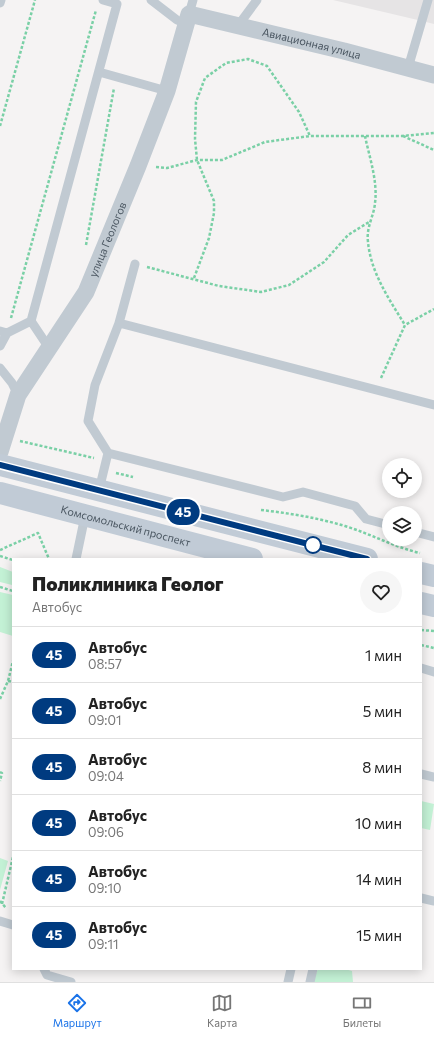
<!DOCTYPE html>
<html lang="ru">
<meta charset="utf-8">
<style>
:root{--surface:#fff;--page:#f6f6f6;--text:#222;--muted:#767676;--line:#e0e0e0;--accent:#1a73e8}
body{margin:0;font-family:Commissioner,sans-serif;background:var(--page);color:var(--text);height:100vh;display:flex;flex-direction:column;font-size:15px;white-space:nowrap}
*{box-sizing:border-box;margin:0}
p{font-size:13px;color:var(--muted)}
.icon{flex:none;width:22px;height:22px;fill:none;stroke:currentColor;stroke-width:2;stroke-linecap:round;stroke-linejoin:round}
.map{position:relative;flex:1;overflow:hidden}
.sheet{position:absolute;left:12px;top:558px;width:410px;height:412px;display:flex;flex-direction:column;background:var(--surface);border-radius:0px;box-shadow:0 2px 10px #0003}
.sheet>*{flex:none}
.badge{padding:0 8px;border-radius:13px;font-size:14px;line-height:26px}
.fabs{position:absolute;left:382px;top:458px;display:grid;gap:8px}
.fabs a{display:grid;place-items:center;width:40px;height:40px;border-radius:50%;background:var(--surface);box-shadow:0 2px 10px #0003;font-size:20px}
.map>.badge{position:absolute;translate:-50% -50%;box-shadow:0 0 0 2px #fff}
.round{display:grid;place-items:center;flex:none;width:42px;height:42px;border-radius:21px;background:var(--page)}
.headline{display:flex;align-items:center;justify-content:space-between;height:68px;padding:0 20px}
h1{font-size:19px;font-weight:800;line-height:30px}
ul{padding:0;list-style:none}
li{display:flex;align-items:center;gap:12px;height:56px;padding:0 20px;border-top:1px solid var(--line)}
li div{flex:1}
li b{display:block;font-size:15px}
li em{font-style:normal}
li .badge{min-width:44px;font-weight:700;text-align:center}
.tab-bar{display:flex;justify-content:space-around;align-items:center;height:56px;border-top:1px solid var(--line);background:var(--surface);font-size:11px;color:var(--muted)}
.tab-bar a{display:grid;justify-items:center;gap:2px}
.tab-bar .active{color:var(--accent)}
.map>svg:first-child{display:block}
.education{fill:#e6e4e5}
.green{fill:#c3f1d5}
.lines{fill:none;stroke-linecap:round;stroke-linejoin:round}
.path{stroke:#7ad0a6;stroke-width:2.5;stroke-dasharray:3 2;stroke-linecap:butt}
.service{stroke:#c1cad2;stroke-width:9}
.minor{stroke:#c1cad2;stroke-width:17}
.secondary{stroke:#c1cbd6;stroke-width:22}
.line-casing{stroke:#fff;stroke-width:9}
.line{stroke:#003b80;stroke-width:6}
.stop-dot{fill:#fff;stroke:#003b80;stroke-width:2}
.labels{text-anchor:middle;stroke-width:3.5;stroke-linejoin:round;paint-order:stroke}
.street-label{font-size:11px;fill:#4a5661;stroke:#fff}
</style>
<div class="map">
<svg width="434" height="982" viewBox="0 0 434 982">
<rect width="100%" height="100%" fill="#f5f3f3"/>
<path class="education" d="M 333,0 L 434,0 L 434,24 L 422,21 Z"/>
<path class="green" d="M 0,567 L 13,572 L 12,585 L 0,582 Z
M 0,592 L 13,595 L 13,636 L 0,632 Z
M 421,801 L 434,804 L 430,830 L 421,828 Z
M 0,858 L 8,861 L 0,890 Z
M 318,969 L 345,969 L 352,971 L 353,982 L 314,982 L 315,976 Z"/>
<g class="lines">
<path class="path" d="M 0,126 L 35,0
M 365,136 C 369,156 378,181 375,203 C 374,216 366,227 368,242 C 371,273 389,299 405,325
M 403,136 L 434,150
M 156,167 L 167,168 L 197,160 L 222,160 L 265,142 L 310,136 L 402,136 L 434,133
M 86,245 L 114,88
M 147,267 L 219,286 L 261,292 L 289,285 L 324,262 L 348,235 L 369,222
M 194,278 L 209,238 L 214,213 L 214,201 L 197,160 L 195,139 L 196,102 L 205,78 L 226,63 L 248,59 L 267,66 L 299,112 L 310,136
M 11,318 L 96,10
M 381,378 L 405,325 L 434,309
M 20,441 L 94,458
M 116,473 L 133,477
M 261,510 C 289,513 318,518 345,526 C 371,534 394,547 420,553
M 0,550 L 38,533 L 49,559
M 0,556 L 13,560
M 0,587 L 13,591
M 421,630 L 434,631
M 421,645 L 434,648
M 8,681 L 13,682
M 0,699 L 8,681 L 13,661
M 0,772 L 2,773 L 0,781
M 0,901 L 6,908
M 2,904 L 13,857"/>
<path class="service" d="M 151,0 L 177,20 L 186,24
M 0,3 L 1,0
M 189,14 L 193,0
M 237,27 L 257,0
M 408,68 L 428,0
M 99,72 L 167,91
M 119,323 L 434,405
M 0,331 L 7,333 L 31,321
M 0,346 L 7,333
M 49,348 L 31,321 L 117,4 L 103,0
M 0,368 L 12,383 L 18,395
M 108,453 L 283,497 L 303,492 L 355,506 L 366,519 L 389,525
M 99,490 L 108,453 L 88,421 L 95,385 L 119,323 L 135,264
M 415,532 L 434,537
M 76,559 L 85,516
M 421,668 L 434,672
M 421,774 L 434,777
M 421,898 L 434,901
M 0,921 L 13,925
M 44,969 L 47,975 L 71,982
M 288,982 L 291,969
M 310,982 L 313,969"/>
<path class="minor" id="s1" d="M 0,452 L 18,395 L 86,292 L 138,166 L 167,91 L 189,14 L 344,51 L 434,75"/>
<g class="secondary">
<path d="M 0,465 L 367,559"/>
<path id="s2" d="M 0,493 L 252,559"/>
<path d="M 421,573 L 434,576"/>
<path d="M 421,603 L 434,606"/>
</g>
</g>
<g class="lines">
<defs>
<path id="line" d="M 0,465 L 367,559"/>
</defs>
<use href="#line" class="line-casing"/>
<use href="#line" class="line"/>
</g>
<circle class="stop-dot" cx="313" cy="545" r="8"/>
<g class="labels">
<g class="street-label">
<text dy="4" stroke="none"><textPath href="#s1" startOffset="606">Авиационная улица</textPath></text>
<text dy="4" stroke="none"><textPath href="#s1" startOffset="240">улица Геологов</textPath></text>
<text dy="4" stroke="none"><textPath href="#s2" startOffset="130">Комсомольский проспект</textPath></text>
</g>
</g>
</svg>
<div class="fabs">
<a><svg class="icon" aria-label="locate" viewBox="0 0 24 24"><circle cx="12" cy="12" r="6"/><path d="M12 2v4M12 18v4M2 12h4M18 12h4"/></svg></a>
<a><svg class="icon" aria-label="layers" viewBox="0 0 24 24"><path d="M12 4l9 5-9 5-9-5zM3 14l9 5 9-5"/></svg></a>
</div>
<b class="badge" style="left:183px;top:512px;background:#003b80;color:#fff">45</b>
<section class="sheet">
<div class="headline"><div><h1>Поликлиника Геолог</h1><p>Автобус</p></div><a class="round"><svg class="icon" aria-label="heart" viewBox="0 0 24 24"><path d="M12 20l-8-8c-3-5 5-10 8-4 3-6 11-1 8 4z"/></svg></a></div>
<ul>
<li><span class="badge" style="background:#003b80;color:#fff">45</span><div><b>Автобус</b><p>08:57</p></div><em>1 мин</em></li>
<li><span class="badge" style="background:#003b80;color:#fff">45</span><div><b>Автобус</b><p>09:01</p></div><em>5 мин</em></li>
<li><span class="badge" style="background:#003b80;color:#fff">45</span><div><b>Автобус</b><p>09:04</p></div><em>8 мин</em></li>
<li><span class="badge" style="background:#003b80;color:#fff">45</span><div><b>Автобус</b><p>09:06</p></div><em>10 мин</em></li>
<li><span class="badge" style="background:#003b80;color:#fff">45</span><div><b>Автобус</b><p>09:10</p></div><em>14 мин</em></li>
<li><span class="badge" style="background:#003b80;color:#fff">45</span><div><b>Автобус</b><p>09:11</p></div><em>15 мин</em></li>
</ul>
</section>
</div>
<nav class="tab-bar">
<a class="active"><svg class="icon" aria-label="directions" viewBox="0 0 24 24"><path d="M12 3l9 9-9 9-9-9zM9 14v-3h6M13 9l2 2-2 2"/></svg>Маршрут</a>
<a><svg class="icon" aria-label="map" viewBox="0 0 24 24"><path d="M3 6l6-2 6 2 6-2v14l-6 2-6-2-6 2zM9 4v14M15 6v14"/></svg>Карта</a>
<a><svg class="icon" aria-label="tickets" viewBox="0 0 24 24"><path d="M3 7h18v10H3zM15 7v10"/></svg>Билеты</a>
</nav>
